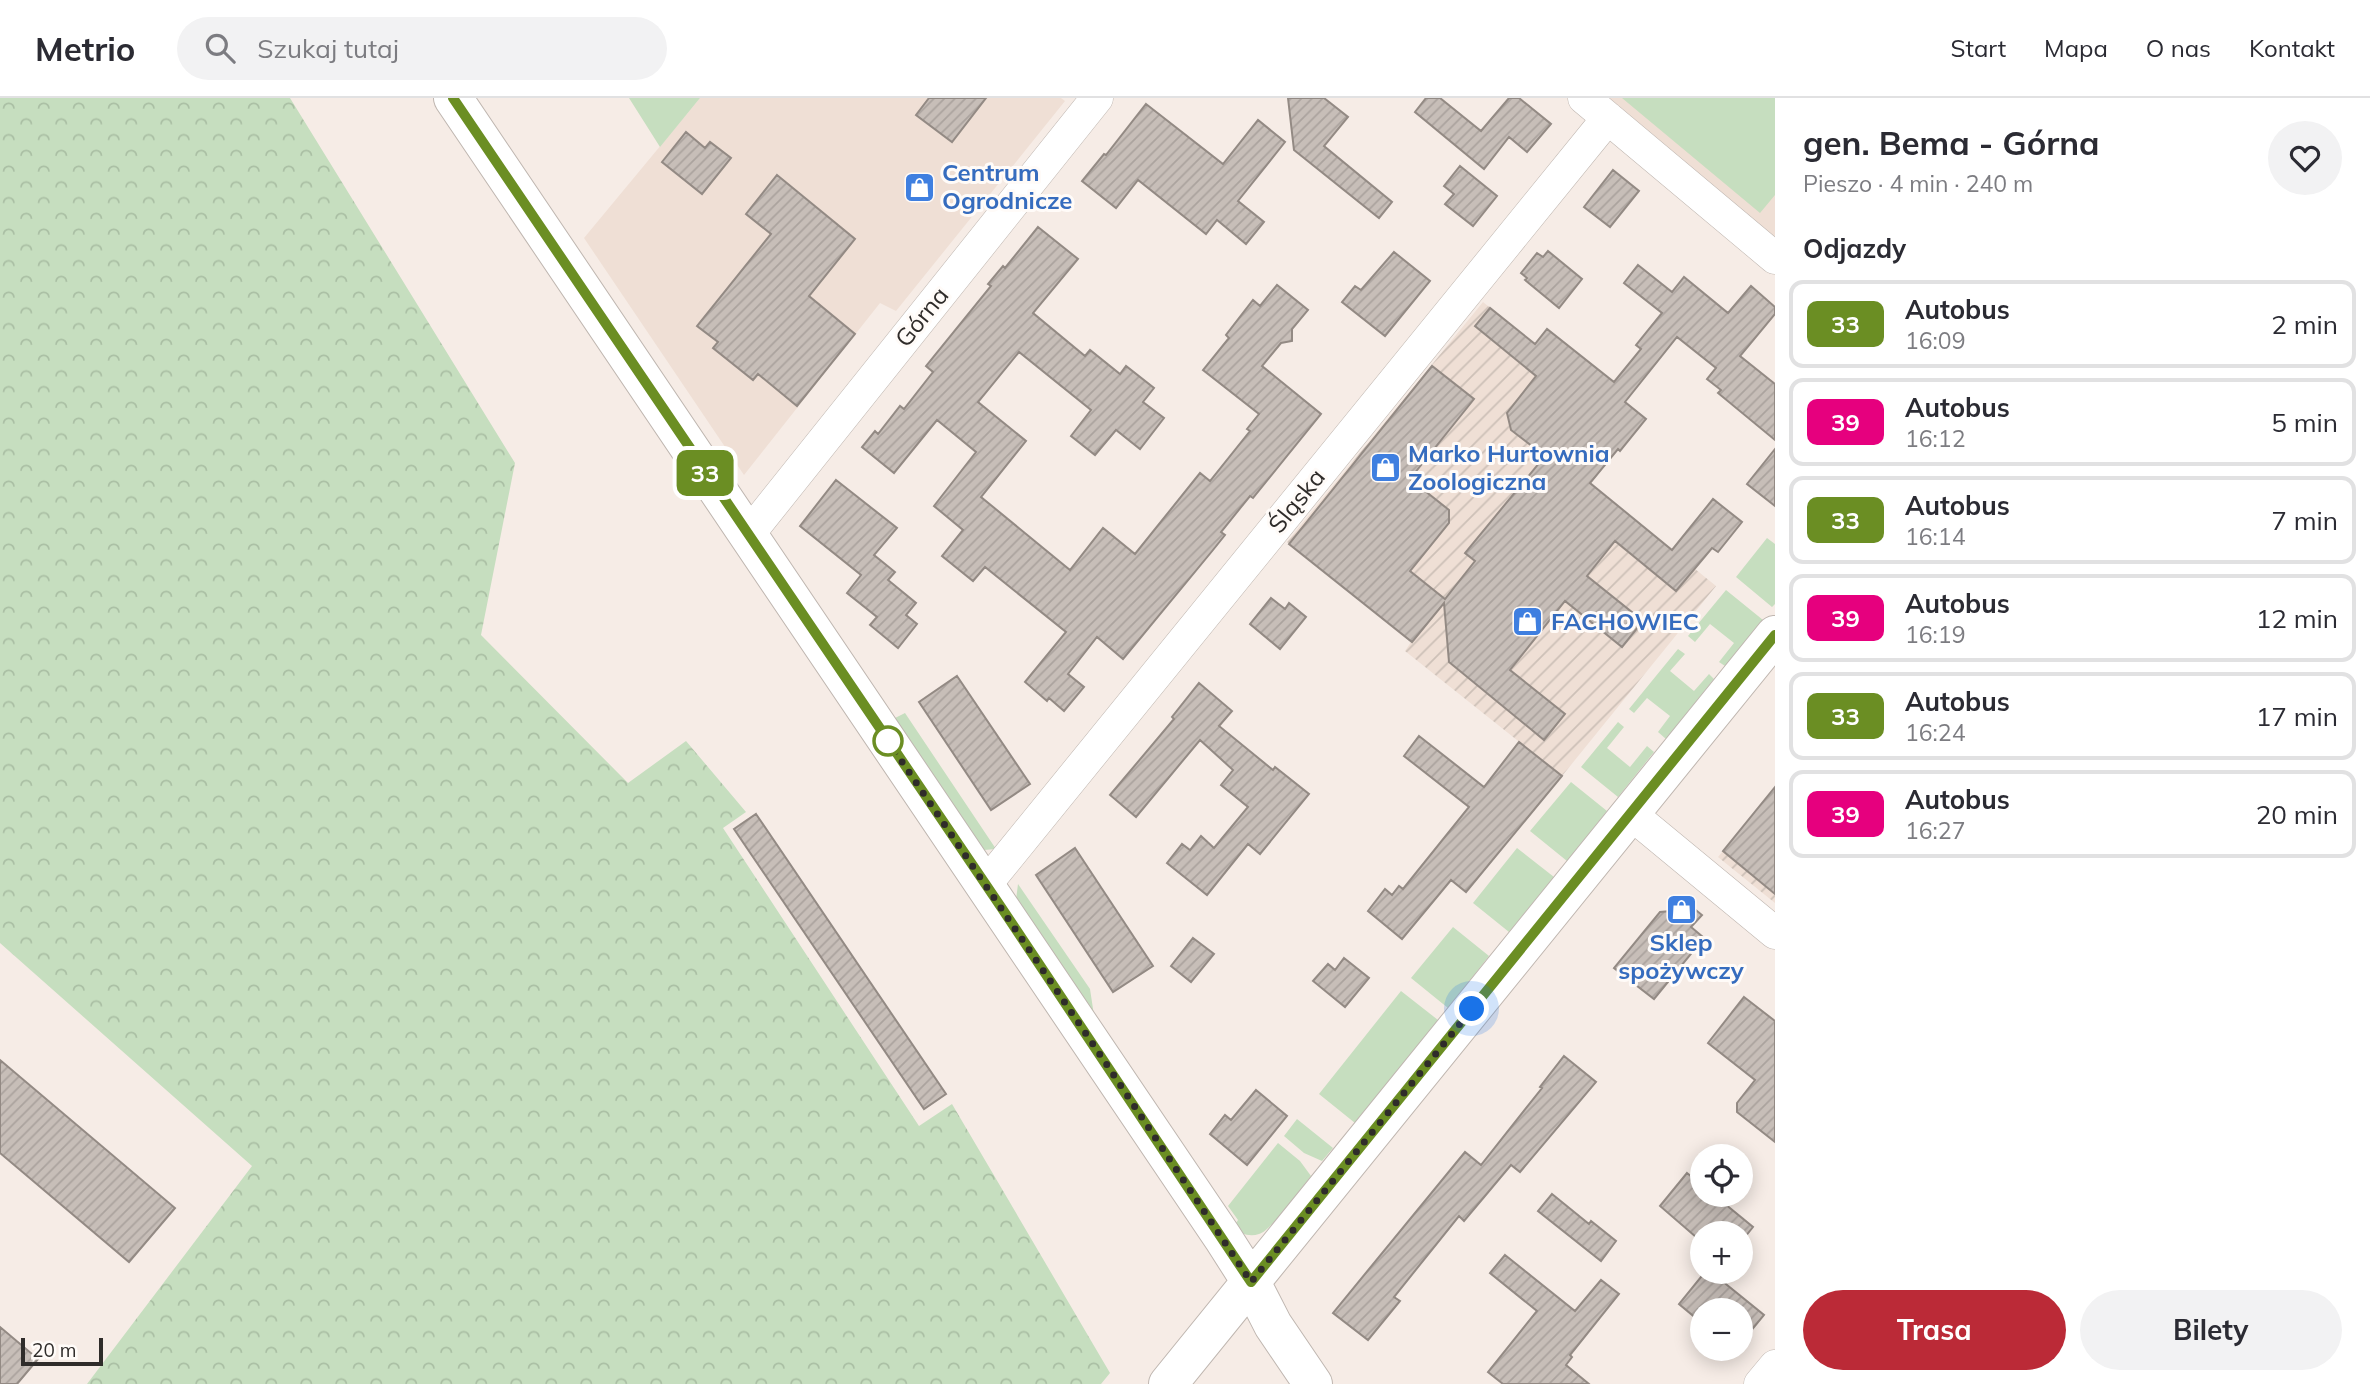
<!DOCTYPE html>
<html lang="pl">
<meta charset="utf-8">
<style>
:root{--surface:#fff;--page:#f2f2f3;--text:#2b2b33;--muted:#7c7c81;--line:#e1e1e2;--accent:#bb2a37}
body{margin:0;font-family:Mulish,sans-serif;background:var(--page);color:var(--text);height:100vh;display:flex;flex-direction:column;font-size:26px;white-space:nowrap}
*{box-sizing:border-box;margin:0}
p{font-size:23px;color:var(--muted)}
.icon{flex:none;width:38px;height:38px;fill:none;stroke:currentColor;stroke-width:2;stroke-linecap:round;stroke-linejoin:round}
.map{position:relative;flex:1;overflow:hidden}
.sheet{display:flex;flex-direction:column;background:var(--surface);width:595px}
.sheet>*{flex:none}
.badge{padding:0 14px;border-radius:10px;font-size:24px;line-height:46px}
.fabs{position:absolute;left:1690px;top:1046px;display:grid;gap:14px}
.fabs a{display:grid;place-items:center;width:63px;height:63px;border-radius:50%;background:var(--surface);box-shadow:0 4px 18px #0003;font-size:35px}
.scale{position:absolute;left:21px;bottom:18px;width:82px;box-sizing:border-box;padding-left:7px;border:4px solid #2f2c2a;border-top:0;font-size:19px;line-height:24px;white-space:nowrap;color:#2f2c2a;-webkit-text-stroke:5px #fffbf8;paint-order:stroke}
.you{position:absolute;width:35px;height:35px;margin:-18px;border:5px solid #fff;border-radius:50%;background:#1a73e8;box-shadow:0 0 0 10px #1a73e833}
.map>.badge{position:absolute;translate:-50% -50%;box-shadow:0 0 0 4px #fff}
h2{padding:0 28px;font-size:26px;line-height:63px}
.round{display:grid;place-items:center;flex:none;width:74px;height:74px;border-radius:37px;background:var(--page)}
.head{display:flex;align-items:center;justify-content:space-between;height:119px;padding:0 28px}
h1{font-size:33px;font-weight:700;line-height:52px}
.cta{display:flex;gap:14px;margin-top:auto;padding:14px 28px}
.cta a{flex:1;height:80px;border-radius:42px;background:var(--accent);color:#fff;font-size:28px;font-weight:700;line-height:80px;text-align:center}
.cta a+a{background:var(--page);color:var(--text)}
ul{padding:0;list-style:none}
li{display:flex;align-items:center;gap:21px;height:88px;margin:0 14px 10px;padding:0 14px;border:4px solid var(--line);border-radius:14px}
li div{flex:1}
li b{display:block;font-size:26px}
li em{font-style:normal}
li .badge{min-width:77px;font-weight:700;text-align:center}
header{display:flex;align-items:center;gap:42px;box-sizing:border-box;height:98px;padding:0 35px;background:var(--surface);border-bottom:2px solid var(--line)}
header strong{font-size:33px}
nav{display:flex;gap:38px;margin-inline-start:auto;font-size:24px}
.search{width:490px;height:63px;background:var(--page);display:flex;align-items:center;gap:18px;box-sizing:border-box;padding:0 24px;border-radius:38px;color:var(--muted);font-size:26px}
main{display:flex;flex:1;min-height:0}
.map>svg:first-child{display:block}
.built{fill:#efdfd5}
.industrial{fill:url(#industrial-furrows)}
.green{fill:#c6debf}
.forest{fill:url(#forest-crowns)}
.building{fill:url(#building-hatch);stroke:#938a84;stroke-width:2}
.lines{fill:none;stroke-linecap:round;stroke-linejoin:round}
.minor-casing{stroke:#bfb6b0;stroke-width:33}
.tertiary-casing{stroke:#bfb6b0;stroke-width:40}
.minor{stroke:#fff;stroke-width:32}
.tertiary{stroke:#fff;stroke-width:38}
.line-casing{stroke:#fff;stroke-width:16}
.line{stroke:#6b8e23;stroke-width:10}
.walk{stroke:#2f2c2a;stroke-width:7;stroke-dasharray:0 12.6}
.stop-dot{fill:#fff;stroke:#6b8e23;stroke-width:3.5}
.labels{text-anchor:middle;stroke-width:6;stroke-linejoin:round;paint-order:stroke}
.shop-label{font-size:24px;font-weight:bold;fill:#366cbe;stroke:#fffbf8;text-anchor:start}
.street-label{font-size:24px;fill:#2f2c2a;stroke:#fffbf8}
</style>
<header>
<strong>Metrio</strong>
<div class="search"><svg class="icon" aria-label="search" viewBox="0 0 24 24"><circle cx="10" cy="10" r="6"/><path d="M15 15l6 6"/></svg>Szukaj tutaj</div>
<nav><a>Start</a><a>Mapa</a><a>O nas</a><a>Kontakt</a></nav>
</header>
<main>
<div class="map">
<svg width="1775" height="1286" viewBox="0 0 1775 1286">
<defs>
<pattern id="industrial-furrows" width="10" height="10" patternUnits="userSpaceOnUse" patternTransform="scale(1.75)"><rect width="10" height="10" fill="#efdfd5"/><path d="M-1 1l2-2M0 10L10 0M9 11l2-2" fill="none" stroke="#cdc0b7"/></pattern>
<pattern id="forest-crowns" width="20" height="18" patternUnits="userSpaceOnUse" patternTransform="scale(1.75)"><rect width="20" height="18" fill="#c6debf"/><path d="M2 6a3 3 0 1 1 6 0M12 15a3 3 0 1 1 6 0" fill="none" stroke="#aabfa4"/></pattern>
<pattern id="building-hatch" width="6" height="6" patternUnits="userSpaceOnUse" patternTransform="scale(1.75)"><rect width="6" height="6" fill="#c7beb8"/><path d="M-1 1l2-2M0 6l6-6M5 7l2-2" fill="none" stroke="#aba39e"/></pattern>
</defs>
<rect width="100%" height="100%" fill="#f6ece6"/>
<path class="built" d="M 700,0 L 1061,0 L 1065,3 L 896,213 L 880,205 L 744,377 L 584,140 Z
M 1609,0 L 1775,0 L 1775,139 Z"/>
<path class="industrial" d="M 1483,204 L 1618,313 L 1571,370 L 1716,488 L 1562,678 L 1405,553 L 1411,544 L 1287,444 Z
M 1775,689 L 1775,805 L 1718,759 Z"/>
<path class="green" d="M 629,0 L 700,0 L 660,49 Z
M 1622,0 L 1775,0 L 1775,97 L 1760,115 Z
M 1767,440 L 1775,446 L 1775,506 L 1772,509 L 1736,479 Z
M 1726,492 L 1763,522 L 1725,568 L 1719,564 L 1734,545 L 1710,526 L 1695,544 L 1688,538 Z
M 1678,551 L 1685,556 L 1670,573 L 1694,593 L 1709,576 L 1714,581 L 1666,641 L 1658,634 L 1670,618 L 1647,600 L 1634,615 L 1629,611 Z
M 905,615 L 996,751 L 984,752 L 891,622 Z
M 1618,624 L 1624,629 L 1607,650 L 1630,669 L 1647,648 L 1654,654 L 1618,699 L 1581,669 Z
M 1571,684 L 1607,713 L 1567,763 L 1530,733 Z
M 1517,750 L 1554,779 L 1509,834 L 1473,805 Z
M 1018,786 L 1090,891 L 1095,924 L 1016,802 Z
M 1453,829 L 1489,858 L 1448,910 L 1411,880 Z
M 1401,893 L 1438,922 L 1355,1025 L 1319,996 Z
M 1297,1021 L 1333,1050 L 1322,1063 L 1304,1055 L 1284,1038 Z
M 1278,1045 L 1300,1063 L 1311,1078 C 1301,1090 1272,1132 1259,1136 C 1250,1139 1240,1136 1233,1130 L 1238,1122 L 1228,1108 Z"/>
<path class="forest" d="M 0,0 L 290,0 L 515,365 L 481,537 L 628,685 L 686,643 L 746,714 L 723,730 L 919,1028 L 952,1006 L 1110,1275 L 1101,1286 L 87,1286 L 252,1068 L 0,845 Z"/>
<path class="building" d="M 929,0 L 986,0 L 952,44 L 916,17 Z
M 1288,0 L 1324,0 L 1348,19 L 1324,48 L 1392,104 L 1379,120 L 1294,52 Z
M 1426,0 L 1440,0 L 1481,33 L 1509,0 L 1519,0 L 1551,26 L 1527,54 L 1509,39 L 1484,71 L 1415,14 Z
M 1146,6 L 1223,66 L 1258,22 L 1285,44 L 1238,103 L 1264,124 L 1246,146 L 1217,122 L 1206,136 L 1138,82 L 1116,110 L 1082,83 L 1104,56 L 1106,57 Z
M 686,34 L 705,50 L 710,44 L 731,60 L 702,96 L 662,64 Z
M 1460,68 L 1497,98 L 1473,128 L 1445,106 L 1454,96 L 1444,88 Z
M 1613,72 L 1639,93 L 1610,129 L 1584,109 Z
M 777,77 L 855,141 L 809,198 L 855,236 L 797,308 L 758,276 L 753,282 L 713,250 L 718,244 L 697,228 L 771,136 L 746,116 Z
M 1038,129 L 1078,161 L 1033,215 L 1085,258 L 1090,252 L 1120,276 L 1126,268 L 1154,290 L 1143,304 L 1164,320 L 1140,351 L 1116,332 L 1095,357 L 1071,338 L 1091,312 L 1019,254 L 978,304 L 1026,343 L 981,399 L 1070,472 L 1103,430 L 1135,456 L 1200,375 L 1210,383 L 1250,333 L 1247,331 L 1259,316 L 1203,272 L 1229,240 L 1226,237 L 1253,202 L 1260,208 L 1277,187 L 1308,212 L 1292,231 L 1292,243 L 1281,245 L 1262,268 L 1321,316 L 1253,400 L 1250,398 L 1221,434 L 1225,437 L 1213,452 L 1123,561 L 1097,539 L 1068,576 L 1084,589 L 1064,613 L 1049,600 L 1047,603 L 1025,584 L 1066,534 L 985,469 L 973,483 L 942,458 L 963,432 L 934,408 L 976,354 L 937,322 L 894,375 L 862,349 L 875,333 L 878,336 L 900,308 L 904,311 L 933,274 L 926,268 L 991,188 L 988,186 L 1003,168 L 1005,170 Z
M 1548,153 L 1582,181 L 1559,210 L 1525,182 L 1527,180 L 1521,175 L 1537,155 L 1543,159 Z
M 1394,154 L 1430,183 L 1385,238 L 1342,204 L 1355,188 L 1361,192 Z
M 1638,167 L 1672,194 L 1684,179 L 1728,215 L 1751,188 L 1775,209 L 1775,216 L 1740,258 L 1775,286 L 1775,342 L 1718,295 L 1721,292 L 1707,281 L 1716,270 L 1677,239 L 1625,304 L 1646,321 L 1620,353 L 1618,351 L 1590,385 L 1672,452 L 1713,401 L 1742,424 L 1718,454 L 1712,450 L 1676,493 L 1615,443 L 1587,478 L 1643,523 L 1622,549 L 1565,503 L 1510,572 L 1565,616 L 1544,642 L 1449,564 L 1444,505 L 1412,544 L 1289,446 L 1432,268 L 1474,301 L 1410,381 L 1449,412 L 1449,425 L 1410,473 L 1445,501 L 1475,463 L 1465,455 L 1545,358 L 1511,332 L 1507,315 L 1536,278 L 1475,228 L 1490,210 L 1535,246 L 1547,231 L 1614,284 L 1641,251 L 1636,247 L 1662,215 L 1624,185 Z
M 1775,351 L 1775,408 L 1747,386 Z
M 836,382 L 897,430 L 874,457 L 895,474 L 888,482 L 916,505 L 906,517 L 917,526 L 898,550 L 870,527 L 877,519 L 847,495 L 861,477 L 800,428 Z
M 1271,500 L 1285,511 L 1289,505 L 1306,519 L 1280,551 L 1250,526 Z
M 957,578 L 1030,686 L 991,712 L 919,604 Z
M 1199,585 L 1232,613 L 1219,628 L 1273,672 L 1275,669 L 1309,696 L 1260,756 L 1248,746 L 1207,797 L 1167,765 L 1182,746 L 1190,752 L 1201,738 L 1214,750 L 1248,709 L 1221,687 L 1233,672 L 1200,642 L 1136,719 L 1110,697 L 1174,621 L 1172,619 Z
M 1419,638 L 1484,689 L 1519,644 L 1562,678 L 1466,794 L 1451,782 L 1402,841 L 1368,813 L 1385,791 L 1392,797 L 1399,788 L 1403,791 L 1469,709 L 1404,658 Z
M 1775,689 L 1775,796 L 1723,753 Z
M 756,716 L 946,996 L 924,1011 L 734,731 Z
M 1075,750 L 1153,868 L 1113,894 L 1036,777 Z
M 1681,800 L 1702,817 L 1691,829 L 1704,840 L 1654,901 L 1614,870 L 1660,814 L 1671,813 Z
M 1193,840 L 1214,856 L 1191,884 L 1171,868 Z
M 1344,860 L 1369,880 L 1345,909 L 1313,883 L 1328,866 L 1335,872 Z
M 1744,899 L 1775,923 L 1775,1044 L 1737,1014 L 1737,1005 L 1755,982 L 1708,945 Z
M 1564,958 L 1596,984 L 1520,1074 L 1511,1067 L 1464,1123 L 1459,1118 L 1394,1199 L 1400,1203 L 1368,1242 L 1333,1215 L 1465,1054 L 1481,1067 L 1542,990 L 1540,989 Z
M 0,962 L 175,1110 L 129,1164 L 0,1055 Z
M 1256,992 L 1287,1018 L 1247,1067 L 1210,1036 L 1225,1017 L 1231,1022 Z
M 1687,1075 L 1703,1088 L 1703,1097 L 1714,1097 L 1753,1129 L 1741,1144 L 1741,1136 L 1703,1136 L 1703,1145 L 1660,1108 Z
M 1552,1096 L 1589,1126 L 1591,1123 L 1616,1143 L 1601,1163 L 1538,1113 Z
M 1505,1157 L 1575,1213 L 1601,1182 L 1619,1196 L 1570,1257 L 1572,1259 L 1566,1267 L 1589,1286 L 1503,1286 L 1488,1274 L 1537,1213 L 1490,1175 Z
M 1705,1174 L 1711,1174 L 1764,1217 L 1741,1245 L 1741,1213 L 1703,1213 L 1703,1226 L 1679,1206 Z
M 0,1229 L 38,1261 L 17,1286 L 0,1286 Z"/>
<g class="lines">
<defs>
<path id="minor" d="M 1584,0 L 1775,160
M 748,437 L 1097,0
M 1631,716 L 1775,835
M 986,786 L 1608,20
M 1760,1286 L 1775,1268"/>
<path id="tertiary" d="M 453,0 L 1223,1140 L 1251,1184 L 1273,1227 L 1313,1286
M 1168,1286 L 1775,537"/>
</defs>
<use href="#minor" class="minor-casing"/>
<use href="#tertiary" class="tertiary-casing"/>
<use href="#minor" class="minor"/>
<use href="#tertiary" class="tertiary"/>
</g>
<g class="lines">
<defs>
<path id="line" d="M 453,0 L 1001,809 L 1251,1184 L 1775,537"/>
</defs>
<use href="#line" class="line-casing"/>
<use href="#line" class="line"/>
<path class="walk" d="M 888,643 L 1101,958 L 1251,1184 L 1472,911"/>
</g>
<defs>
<symbol id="shop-square" viewBox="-11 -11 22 22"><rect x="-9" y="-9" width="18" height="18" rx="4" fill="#3f7fe0" stroke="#fffbf8"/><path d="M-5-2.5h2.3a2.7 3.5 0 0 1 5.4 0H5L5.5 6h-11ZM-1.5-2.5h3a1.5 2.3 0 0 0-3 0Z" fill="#fff"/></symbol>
</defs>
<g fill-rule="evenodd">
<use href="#shop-square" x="902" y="72" width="35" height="35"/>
<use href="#shop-square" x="1368" y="352" width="35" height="35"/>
<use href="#shop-square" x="1510" y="506" width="35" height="35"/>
<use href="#shop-square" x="1664" y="794" width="35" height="35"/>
</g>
<circle class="stop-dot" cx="888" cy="643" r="14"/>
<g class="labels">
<g class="shop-label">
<text x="942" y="83">Centrum<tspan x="942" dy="28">Ogrodnicze</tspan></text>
<text x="1408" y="364">Marko Hurtownia<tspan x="1408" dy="28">Zoologiczna</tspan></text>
<text x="1551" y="532">FACHOWIEC</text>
<text x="1681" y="853" text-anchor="middle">Sklep<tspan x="1681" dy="28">spożywczy</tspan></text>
</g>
<g class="street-label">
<text transform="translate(922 219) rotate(-51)" y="8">Górna</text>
<text transform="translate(1297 403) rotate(-51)" y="8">Śląska</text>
</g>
</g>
</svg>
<div class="fabs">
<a><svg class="icon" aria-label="locate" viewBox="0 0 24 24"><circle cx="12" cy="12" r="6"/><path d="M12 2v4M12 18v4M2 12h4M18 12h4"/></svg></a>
<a>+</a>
<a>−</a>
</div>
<div class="scale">20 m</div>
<div class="you" style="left:1472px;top:911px"></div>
<b class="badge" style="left:705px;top:375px;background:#6b8e23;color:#fff">33</b>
</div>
<section class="sheet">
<div class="head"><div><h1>gen. Bema - Górna</h1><p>Pieszo · 4 min · 240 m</p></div><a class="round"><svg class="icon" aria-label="heart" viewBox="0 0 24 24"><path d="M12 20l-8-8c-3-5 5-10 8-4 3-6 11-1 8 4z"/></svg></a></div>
<h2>Odjazdy</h2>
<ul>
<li><span class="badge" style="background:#6b8e23;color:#fff">33</span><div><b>Autobus</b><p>16:09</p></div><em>2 min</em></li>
<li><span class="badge" style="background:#e6007e;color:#fff">39</span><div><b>Autobus</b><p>16:12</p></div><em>5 min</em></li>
<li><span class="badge" style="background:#6b8e23;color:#fff">33</span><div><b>Autobus</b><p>16:14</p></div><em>7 min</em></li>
<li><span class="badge" style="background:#e6007e;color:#fff">39</span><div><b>Autobus</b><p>16:19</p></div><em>12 min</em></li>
<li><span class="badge" style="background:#6b8e23;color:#fff">33</span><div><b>Autobus</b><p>16:24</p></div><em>17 min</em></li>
<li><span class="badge" style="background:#e6007e;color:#fff">39</span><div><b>Autobus</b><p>16:27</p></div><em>20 min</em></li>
</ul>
<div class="cta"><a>Trasa</a><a>Bilety</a></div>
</section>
</main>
